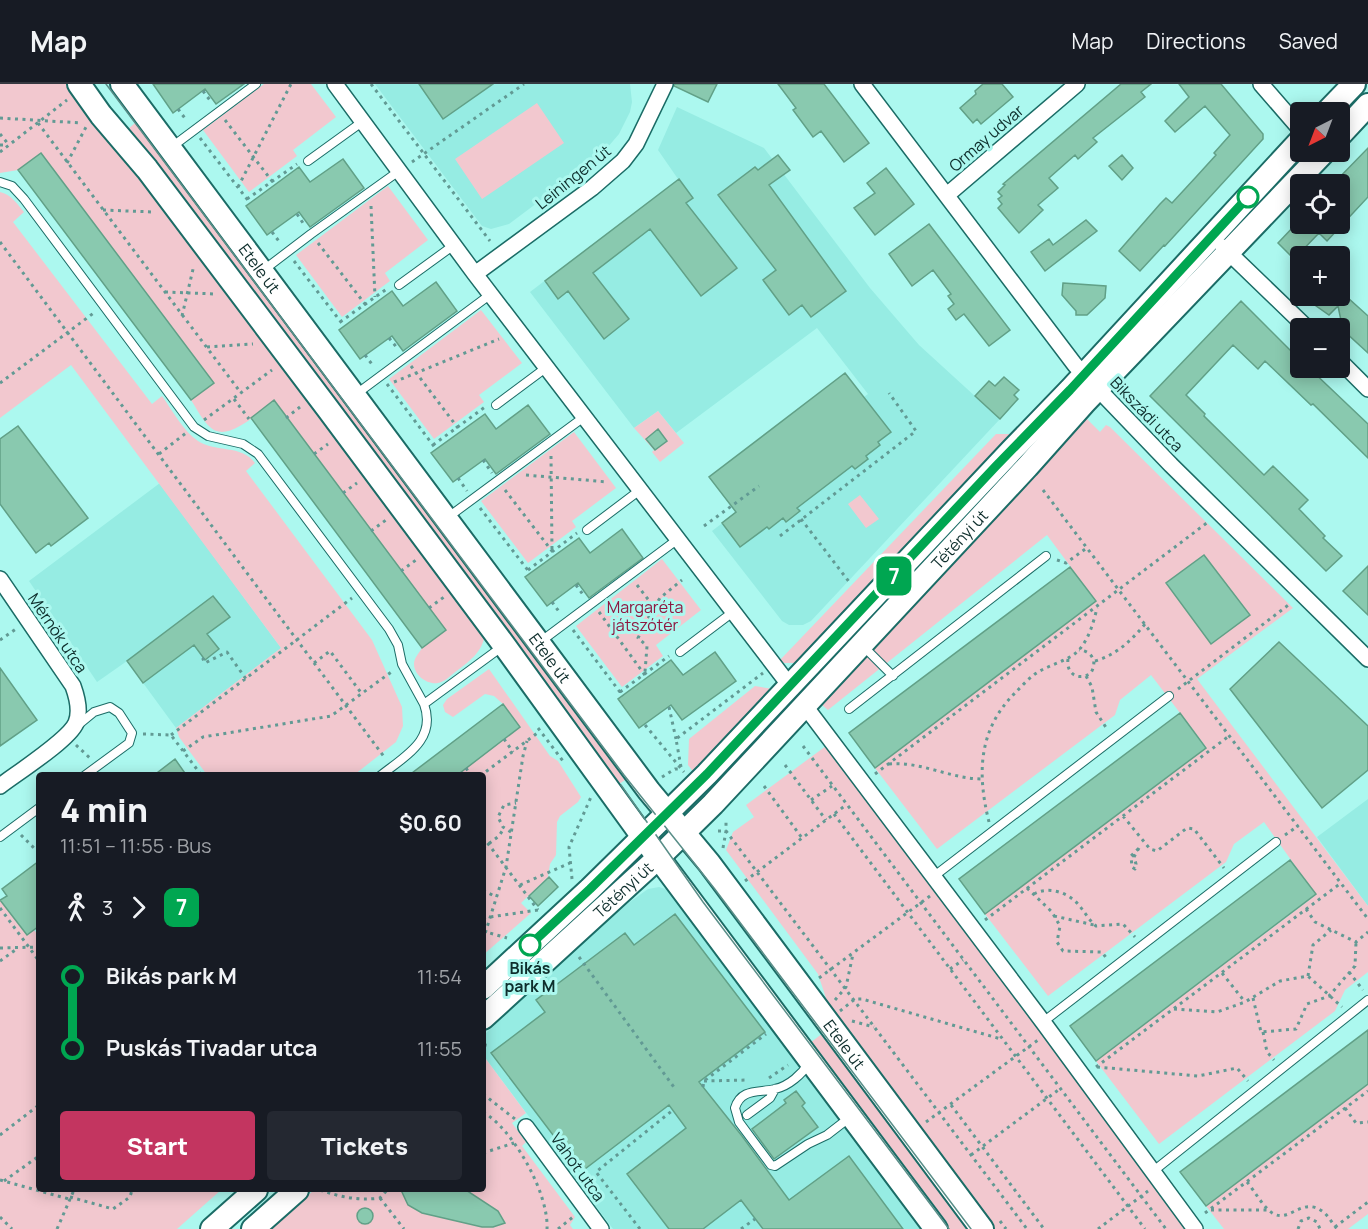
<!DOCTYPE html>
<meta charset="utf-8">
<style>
:root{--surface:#171b24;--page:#242831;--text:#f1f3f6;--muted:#9ea1a6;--line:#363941;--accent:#c33560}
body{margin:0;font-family:Manrope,sans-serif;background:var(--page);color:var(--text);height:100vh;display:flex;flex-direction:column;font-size:22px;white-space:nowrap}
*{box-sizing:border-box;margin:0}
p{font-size:20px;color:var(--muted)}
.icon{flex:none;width:33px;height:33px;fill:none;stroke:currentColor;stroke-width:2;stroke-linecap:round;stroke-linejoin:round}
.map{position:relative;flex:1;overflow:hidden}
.drawer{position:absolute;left:36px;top:688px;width:450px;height:420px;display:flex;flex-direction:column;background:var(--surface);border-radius:6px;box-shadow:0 3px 15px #0003}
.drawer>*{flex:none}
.badge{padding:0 12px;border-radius:9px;font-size:21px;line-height:39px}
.needle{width:39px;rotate:222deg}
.fabs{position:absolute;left:1290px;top:18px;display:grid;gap:12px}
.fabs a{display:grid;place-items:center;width:60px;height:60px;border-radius:6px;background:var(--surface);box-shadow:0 3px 15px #0003;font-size:30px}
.map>.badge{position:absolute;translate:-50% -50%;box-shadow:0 0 0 3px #fff}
.legs{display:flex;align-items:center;gap:9px;height:66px;padding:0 24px;font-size:20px}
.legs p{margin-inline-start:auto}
.summary{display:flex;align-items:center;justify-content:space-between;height:102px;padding:0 24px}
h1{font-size:33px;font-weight:800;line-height:45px}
.button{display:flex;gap:12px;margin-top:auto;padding:12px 24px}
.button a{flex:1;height:69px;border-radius:6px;background:var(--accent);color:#fff;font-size:24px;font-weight:800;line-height:69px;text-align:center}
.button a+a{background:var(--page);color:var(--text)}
ul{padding:0 24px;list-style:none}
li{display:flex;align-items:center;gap:21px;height:72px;font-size:22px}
li i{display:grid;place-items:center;width:9px;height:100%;margin:0 8px;background:currentColor}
li i::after{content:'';width:15px;height:15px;margin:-8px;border:4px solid;border-radius:50%;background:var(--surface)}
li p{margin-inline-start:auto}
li:first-child i{background:linear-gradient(#0000 50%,currentColor 0)}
li:last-child i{background:linear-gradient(currentColor 50%,#0000 0)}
header{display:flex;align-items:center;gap:36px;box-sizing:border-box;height:84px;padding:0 30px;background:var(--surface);border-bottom:2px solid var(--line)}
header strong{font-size:28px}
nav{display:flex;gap:33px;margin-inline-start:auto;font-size:21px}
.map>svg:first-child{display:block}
.built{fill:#96ece3}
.green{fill:#f2c8cf}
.building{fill:#89c9af;stroke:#61a087;stroke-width:1.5}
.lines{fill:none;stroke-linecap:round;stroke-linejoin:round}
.lane-casing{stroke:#1b6c66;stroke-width:10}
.street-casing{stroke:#1b6c66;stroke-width:18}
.secondary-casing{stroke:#1b6c66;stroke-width:26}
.path{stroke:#629a94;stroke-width:3;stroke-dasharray:3 4.5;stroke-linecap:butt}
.lane{stroke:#fff;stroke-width:8}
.street{stroke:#fff;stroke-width:15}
.secondary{stroke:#fff;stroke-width:22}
.tram{stroke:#598e88;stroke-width:1.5}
.line-1-casing{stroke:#fff;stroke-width:14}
.line-1{stroke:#00a651;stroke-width:9}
.stop-1-dot{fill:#fff;stroke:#00a651;stroke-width:3}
.labels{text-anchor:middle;stroke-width:6;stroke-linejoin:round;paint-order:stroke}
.street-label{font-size:16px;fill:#0e2e2c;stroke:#acf8ef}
.park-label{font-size:16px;fill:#8f1740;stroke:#acf8ef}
.stop-label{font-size:16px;font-weight:bold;fill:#0e2e2c;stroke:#acf8ef}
</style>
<header>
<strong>Map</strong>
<nav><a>Map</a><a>Directions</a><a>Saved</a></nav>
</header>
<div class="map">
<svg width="1368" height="1145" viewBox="0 0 1368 1145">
<rect width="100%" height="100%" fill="#acf8ef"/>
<path class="built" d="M 375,0 L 630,0 L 632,18 L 630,28 L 619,50 L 601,71 L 509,140 L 491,145 L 482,142 Z
M 677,23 L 764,64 L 870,204 L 919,261 L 1000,335 L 811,537 L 803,541 L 789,541 L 782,537 L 712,447 L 776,398 L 837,333 L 868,310 L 817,244 L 676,349 L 658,327 L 634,344 L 530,208 L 678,95 L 658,66 Z
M 160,399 L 281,564 L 176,644 L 127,577 L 97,598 L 29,497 Z
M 1368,715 L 1368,822 L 1317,753 Z
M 659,803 L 669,806 L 924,1145 L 613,1145 L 483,971 L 483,952 L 571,868 L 627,820 L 648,805 Z"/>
<path class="green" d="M 0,0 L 71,0 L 485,549 C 483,569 468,578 454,589 C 449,593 444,598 438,599 C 427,601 414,591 414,580 C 414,574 419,569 422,564 L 273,317 C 259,328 227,360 210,343 C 202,336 197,325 191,316 L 213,299 L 41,70 L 18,86 L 0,89 Z
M 264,0 L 311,0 L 336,33 L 293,66 L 297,72 L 249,108 L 203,46 Z
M 537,19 L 564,59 L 482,115 L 455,75 Z
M 135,39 L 628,694 L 619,700 L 127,46 Z
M 388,102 L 428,156 L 385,189 L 390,197 L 342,233 L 296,171 Z
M 0,108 C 11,110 18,121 24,128 L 13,138 L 152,320 L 162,312 C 172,326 184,348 198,357 C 216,369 241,360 255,379 L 246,387 L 372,556 L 402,623 L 403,642 L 396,658 L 354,691 L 207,691 L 179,653 L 176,644 L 281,564 L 71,281 L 0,334 Z
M 481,226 L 522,279 L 479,311 L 484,318 L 434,355 L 389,295 Z
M 1069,318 L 1073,322 L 711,708 L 707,704 Z
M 658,327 L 684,359 L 660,378 L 652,368 L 654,366 L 634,344 Z
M 1082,330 L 1100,348 L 1106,341 L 1110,343 L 1293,524 L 1197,595 L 1368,822 L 1368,888 L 1345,906 L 1335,927 L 1159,1060 L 1096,977 L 1316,811 L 1264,738 L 1234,760 L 1226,778 L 1048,912 L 985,830 L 1206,663 L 1151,591 L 1120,616 L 1115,631 L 937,765 L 875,684 L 1096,517 L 1047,451 L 828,626 L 822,621 L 824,614 L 1079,343 Z
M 574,348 L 616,404 L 572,437 L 576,443 L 528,479 L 481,417 Z
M 996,350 L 1014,350 L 798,579 L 784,579 L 780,576 Z
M 860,411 L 879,435 L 866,444 L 848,420 Z
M 662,475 L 701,526 L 656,561 L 663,572 L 622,603 L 576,542 Z
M 489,585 L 550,672 L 558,677 L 581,713 L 578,718 L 560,732 L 557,738 L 556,771 L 550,780 L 548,793 L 521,819 L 531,829 L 483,871 L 483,692 L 456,691 L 520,643 L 503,620 L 494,612 L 485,610 L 453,633 L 445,628 L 443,621 L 447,615 Z
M 755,602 L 773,605 L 695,690 L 688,681 L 689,655 Z
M 826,662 L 1187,1145 L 995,1145 L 828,920 L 818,890 L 726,766 L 733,748 L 754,733 L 746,721 Z
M 0,816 L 27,851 L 34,846 L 39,852 L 39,1049 L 36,1051 L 39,1055 L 39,1106 L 221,1106 L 177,1145 L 0,1145 Z
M 823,949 L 970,1145 L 949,1145 L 810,959 Z
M 483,971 L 526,1029 L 512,1039 L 526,1058 L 522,1062 L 575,1133 L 570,1141 L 573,1145 L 270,1145 L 314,1106 L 483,1106 Z
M 1368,1000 L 1368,1130 L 1348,1145 L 1224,1145 L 1206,1122 Z"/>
<path class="building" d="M 153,0 L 244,0 L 216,20 L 205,5 L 173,29 Z
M 419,0 L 493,0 L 443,35 Z
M 675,0 L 717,0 L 708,18 L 674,2 Z
M 778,0 L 824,0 L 869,59 L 844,78 L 821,47 L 813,53 L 793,26 L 796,24 Z
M 983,0 L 1002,0 L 1013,13 L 981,40 L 977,35 L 973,39 L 960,24 L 976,10 L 975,7 Z
M 1121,0 L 1151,0 L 1141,8 L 1145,13 L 1093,54 L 1097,58 L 1078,75 L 1075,71 L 1049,94 L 1058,104 L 1038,121 L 1043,126 L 1019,149 L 998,124 L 1002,120 L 998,115 L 1002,112 L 998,108 L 1005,101 L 1003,100 Z
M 1179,0 L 1221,0 L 1263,50 L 1263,55 L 1165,162 L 1164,161 L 1140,187 L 1119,167 L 1160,120 L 1166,114 L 1172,119 L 1196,93 L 1216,71 L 1214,69 L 1230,51 L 1205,22 L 1175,48 L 1165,37 L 1189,13 Z
M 1368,64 L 1368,113 L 1327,157 L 1319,149 L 1294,175 L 1278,159 L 1296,140 L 1340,140 L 1340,100 L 1333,100 Z
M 41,69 L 214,299 L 191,316 L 18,86 Z
M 778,71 L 790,86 L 769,101 L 846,207 L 811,233 L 802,221 L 789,231 L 763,196 L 776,186 L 718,111 L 755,83 L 758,86 Z
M 1122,71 L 1133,84 L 1122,96 L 1109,82 Z
M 343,75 L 364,104 L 310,143 L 299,128 L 267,151 L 246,122 L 299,83 L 310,98 Z
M 886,84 L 914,120 L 875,151 L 854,124 L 875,109 L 867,99 Z
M 679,95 L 693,114 L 686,119 L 737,184 L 701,212 L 650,145 L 593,189 L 629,235 L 604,255 L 568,207 L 558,215 L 545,197 Z
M 1086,136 L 1097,147 L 1045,187 L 1031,168 L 1049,155 L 1053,161 Z
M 929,140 L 1010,246 L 989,262 L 964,230 L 956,236 L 948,225 L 954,220 L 948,212 L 951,210 L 933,186 L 912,202 L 889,170 Z
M 436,198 L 457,227 L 403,267 L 392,252 L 360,275 L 339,246 L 392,207 L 403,222 Z
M 1063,199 L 1106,202 L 1105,214 L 1087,231 L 1076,231 L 1076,227 L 1062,211 Z
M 1302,212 L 1348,212 L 1347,213 L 1368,232 L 1368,269 L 1343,246 L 1338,222 L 1329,231 Z
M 1241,217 L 1300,276 L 1300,284 L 1309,284 L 1368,340 L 1368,374 L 1313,320 L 1311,321 L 1265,277 L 1258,285 L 1233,261 L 1186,311 L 1205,330 L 1204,332 L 1264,391 L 1273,382 L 1308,416 L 1299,425 L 1325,452 L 1323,454 L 1342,472 L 1326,487 L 1150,312 Z
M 845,289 L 891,348 L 878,358 L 880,361 L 866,372 L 868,375 L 855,385 L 852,382 L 797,424 L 800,427 L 786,438 L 783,434 L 769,445 L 767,443 L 740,463 L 722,439 L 736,428 L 709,393 Z
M 1004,293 L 1019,306 L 1014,311 L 1018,315 L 1000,335 L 975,312 L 989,297 L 995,302 Z
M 274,316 L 446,546 L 422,564 L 251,334 Z
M 528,321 L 550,350 L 496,390 L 485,375 L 453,398 L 431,369 L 485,330 L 496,345 Z
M 18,342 L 88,434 L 51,462 L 49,459 L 36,469 L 0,420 L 0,355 Z
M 658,345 L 667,357 L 655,366 L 646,355 Z
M 622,445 L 643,474 L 589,514 L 578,499 L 547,522 L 525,493 L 579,454 L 590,469 Z
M 1204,471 L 1250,531 L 1211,560 L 1166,499 Z
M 1368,482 L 1368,531 L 1343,507 Z
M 1070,483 L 1096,517 L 875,684 L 849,649 Z
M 213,512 L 230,533 L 207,550 L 219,565 L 205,576 L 194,561 L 143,599 L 127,577 Z
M 1279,558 L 1368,642 L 1368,686 L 1322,724 L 1230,605 Z
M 715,568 L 736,597 L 682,636 L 671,621 L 639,644 L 618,615 L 671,576 L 683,591 Z
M 0,584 L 37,636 L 0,662 Z
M 503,620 L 520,643 L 456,692 L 408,692 Z
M 1180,629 L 1206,664 L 985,830 L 959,795 Z
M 175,675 L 187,692 L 153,692 Z
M 1290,776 L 1316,810 L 1096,977 L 1070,942 Z
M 39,777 L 39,842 L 27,851 L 0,816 L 7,812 L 2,805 Z
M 549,793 L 558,803 L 538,822 L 529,812 Z
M 675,830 L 765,948 L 699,998 L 742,1052 L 789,1116 L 849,1072 L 903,1145 L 763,1145 L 741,1116 L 703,1145 L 669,1145 L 627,1090 L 686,1044 L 669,1021 L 581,1088 L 491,969 L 545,928 L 536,916 L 572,889 L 625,849 L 634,861 Z
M 1368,946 L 1368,1000 L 1206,1122 L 1180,1088 Z
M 796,1007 L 805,1019 L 802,1022 L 818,1043 L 774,1075 L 752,1045 L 786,1019 L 784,1016 Z
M 401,1106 L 466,1106 L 498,1127 L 505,1139 L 493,1143 L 482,1143 L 422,1129 L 408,1121 Z
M357 1132a8 8 0 1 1 16 0a8 8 0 1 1-16 0Z"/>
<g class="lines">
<defs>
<path id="lane" d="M 173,62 L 256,0
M 308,77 L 362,38
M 0,98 L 12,102 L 24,115 L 194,343 L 208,352 L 243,360 L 258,370 L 389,545 L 398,561 L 402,580 L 424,620
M 265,185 L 311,150 L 399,87
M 399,201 L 454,161
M 355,311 L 491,210
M 496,321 L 547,283
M 447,434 L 584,333
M 587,446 L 640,406
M 540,558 L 678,455
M 864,563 L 893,592
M 680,568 L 733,528
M 849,625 L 1046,472
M 77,642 L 94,628 L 110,623 L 119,629 L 132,649 L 129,659 L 84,692
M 380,692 C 405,672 437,656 424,620 L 503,562
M 0,753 L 39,724
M 933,793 L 1169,612
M 1043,938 L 1276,758
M 809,979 C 802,990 789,1002 775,1005 C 759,1009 741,1004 735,1024 L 739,1038 L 771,1081 L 775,1082 L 808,1060 L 827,1051 L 849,1034
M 747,1031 L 770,1014 L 775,1005
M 1151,1089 L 1368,916"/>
<path id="street" d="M 335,0 L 475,190 L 790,602
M 862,0 L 1075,281 L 1171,381 L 1368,575
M 1261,0 L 1300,45
M 947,111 L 1077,0
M 1223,163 L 1307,244
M 475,190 L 592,104 L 623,77 L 636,60 L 665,0
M 1340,277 L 1368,305
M 0,495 L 73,602 C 77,613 81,627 76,639 C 69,656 17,689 0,702
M 805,622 L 1043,938 L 1195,1145
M 526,1043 L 601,1145"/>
<g id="secondary">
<path d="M 79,0 L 101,31 L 147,85 L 328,325 L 504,561 L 643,753 L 936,1145"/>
<path id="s1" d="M 122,0 L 649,707 L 709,779 L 982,1145"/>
<path d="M 1327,28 L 1354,0"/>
<path d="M 1340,51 L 1368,21"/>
<path d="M 483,904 L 590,805 L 707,690 L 1012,366 L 1070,306 L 1300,57"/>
<path id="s2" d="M 483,934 L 658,774 L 713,720 L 1027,383 L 1084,319 L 1324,68"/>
<path d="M 212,1145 L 256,1106"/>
<path d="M 253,1145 L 297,1106"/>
</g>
</defs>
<use href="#lane" class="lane-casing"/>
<use href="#street" class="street-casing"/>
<use href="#secondary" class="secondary-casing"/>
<path class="path" d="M 371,0 L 490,157
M 203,7 L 212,19
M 178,25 L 187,37
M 0,34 L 82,39
M 225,36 L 275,101
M 38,39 L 241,309
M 0,50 L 9,61
M 200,54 L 250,119
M 0,61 L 7,61
M 0,68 L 67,16
M 412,78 L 524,0
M 67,79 L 86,43
M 238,103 L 291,0
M 247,115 L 297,80
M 371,122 L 375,213
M 103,126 L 154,128
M 297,130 L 305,142
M 272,148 L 281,160
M 0,158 L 385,674
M 318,159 L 368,224
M 294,177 L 344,242
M 165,208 L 216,210
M 182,232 L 194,181
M 340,238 L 388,204
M 389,254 L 398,265
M 207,263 L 253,260
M 365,271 L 374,283
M 411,282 L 461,348
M 394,298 L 499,255
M 0,299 L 95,228
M 387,300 L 436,365
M 234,315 L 249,335
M 286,334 L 300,323
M 204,336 L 272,286
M 433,361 L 485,323
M 159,370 L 186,349
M 314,370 L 328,360
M 551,372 L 552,467
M 483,376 L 492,389
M 526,391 L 608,398
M 458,394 L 467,407
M 505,406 L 555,471
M 1043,406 L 1368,835
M 343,409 L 357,399
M 480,424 L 530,489
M 801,435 L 850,499
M 704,442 L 759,402
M 371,447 L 386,436
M 780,452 L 916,347 L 889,309
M 1057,476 L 1066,479 L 1088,463
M 528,486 L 577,449
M 401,487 L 416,476
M 576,501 L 584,512
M 637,501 L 654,523 L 638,554 L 647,562 L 645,588
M 552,518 L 560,529
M 654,523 L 660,514 L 682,496
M 429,524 L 444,513
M 599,528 L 647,594
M 573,546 L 623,612
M 0,556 L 16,545
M 204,574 L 203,575 L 205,579 L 227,568 L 246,595
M 1068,575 C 1066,589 1077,597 1090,590 C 1098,579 1093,567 1079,566
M 1095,577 C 1116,571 1131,557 1145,540
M 314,579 L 330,567 L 362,610
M 1086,592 L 1092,603 L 1096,628 L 1107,645
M 1178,605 L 1291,519
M 620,608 L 669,572
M 669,623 L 676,655
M 645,641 L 684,688
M 538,644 L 563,677
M 143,650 L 171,651 L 202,692
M 171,651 L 352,514
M 504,655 L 513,668
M 76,661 L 91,675
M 803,662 L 1166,1145
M 183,667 L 203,653 L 331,632 L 394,586
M 889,680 C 921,677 951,695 982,695
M 785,681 L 826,736
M 681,683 L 676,655 L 763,589
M 466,684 L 471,692
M 875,690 L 1208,438
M 480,692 L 540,647
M 662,693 L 675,685 L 681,685
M 764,702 L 802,754
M 811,716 L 832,702
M 834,730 L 1145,1145
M 1123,732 L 1150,765 L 1157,767 L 1187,744 L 1194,745 L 1224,784
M 989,738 C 977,690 978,646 1015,609 C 1021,603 1028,595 1035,590 C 1045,583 1057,580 1068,574 C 1086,566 1093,541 1097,524
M 718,747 L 726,747 L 757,788 L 1027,1145
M 511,748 L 503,743 L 498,733 L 504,721 L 516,719
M 21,751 L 39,769
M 1285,751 L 1298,742
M 483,753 L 538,826
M 483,764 L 499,752 L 504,744
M 723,764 L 726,747 L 726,735
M 1139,764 L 1134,773 L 1136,780 L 1135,785 L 1132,783 L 1131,772 Z
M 572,795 L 569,763 L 591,713
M 745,797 L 846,721
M 520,801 L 570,779
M 1027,804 L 1052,828 L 1060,842 L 1057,858 L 1063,867 L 1102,868 L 1107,875
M 483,806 L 496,813
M 1034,810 C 1048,802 1067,808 1078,820 C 1084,827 1088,835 1096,842 L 1123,840 L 1135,853
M 0,824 L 39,877
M 1306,825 L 1315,838 L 1356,858 L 1368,848
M 1054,832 L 1094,841
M 483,834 L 538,826
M 985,836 L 1229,652
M 483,847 L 507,854
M 483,856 L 506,783 L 523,672 L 527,657
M 0,864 L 39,863
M 579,873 L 676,1006
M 0,877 L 18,864
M 950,885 L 963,876
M 1349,888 L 1363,906
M 1222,889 L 1245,918
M 1308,892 L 1313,861 L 1331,846
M 819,894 L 930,812
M 1253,914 L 1261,948 L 1296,945 L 1307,920 L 1329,912 L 1355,882 L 1356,858
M 835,916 L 846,903 L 853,870
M 1174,925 L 1217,928 L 1245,918 L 1280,897 L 1308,892 L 1342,923
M 840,927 L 855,915 L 862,915 L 1001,955
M 852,937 L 874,943
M 1263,948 L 1267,968 L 1274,976
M 483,953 L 486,957 L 483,973
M 1096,983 L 1341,799
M 1097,983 L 1198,992 L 1237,984 L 1248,997
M 769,994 L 788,981
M 704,997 L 748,996
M 703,1003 L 704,997 L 766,950
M 483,1010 L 515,1035
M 951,1021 L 1044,1145
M 1345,1024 L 1356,1039 L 1368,1038
M 483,1028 C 514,1046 549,1110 547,1145
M 926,1038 L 1038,956
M 0,1051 L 39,1021
M 483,1069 L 514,1059
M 971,1071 L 1061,1004
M 0,1096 L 69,1115
M 4,1097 L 39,1072
M 1247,1098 C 1255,1107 1263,1124 1274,1130 C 1290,1138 1302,1113 1322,1127 C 1328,1131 1332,1139 1337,1145
M 320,1106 C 341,1113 358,1117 380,1114 L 387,1106
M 70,1113 L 113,1125 L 130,1113 L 132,1106
M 380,1114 L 404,1145
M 1211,1126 L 1269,1126
M 1205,1129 L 1368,1007
M 0,1133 L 12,1145
M 1000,1137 L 1006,1145
M 1335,1143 L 1368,1118
M 57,1145 L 74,1106
M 558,1145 L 573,1133
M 640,1145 L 596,1088 L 673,1026
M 741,1145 L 755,1135
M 1098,1145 L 1148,1107
M 1298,1145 L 1301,1137 L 1309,1134 L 1317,1138 L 1320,1145"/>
<use href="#lane" class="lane"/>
<use href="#street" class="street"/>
<use href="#secondary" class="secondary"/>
<path class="tram" d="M 106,0 L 624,691 L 714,804 L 971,1145
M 621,701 L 703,818 L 949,1145"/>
</g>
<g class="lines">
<defs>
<path id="line-1" d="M 530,861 L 590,805 L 707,690 L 996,382 L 1070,306 L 1248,113"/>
</defs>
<use href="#line-1" class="line-1-casing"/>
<use href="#line-1" class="line-1"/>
</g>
<g class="stop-1-dot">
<circle cx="1248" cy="113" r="10"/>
<circle cx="530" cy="861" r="10"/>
</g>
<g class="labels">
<g class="street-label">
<text transform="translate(986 54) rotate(-41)" y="6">Ormay udvar</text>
<text transform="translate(573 93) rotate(-39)" y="6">Leiningen út</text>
<text dy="6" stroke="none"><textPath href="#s1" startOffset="230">Etele út</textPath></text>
<text transform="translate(1147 330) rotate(46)" y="6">Bikszádi utca</text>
<text dy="6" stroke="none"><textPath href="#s2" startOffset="676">Tétényi út</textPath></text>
<text transform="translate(58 549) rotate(56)" y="6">Mérnök utca</text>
<text dy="6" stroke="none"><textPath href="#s1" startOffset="716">Etele út</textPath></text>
<text dy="6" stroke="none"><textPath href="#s2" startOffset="190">Tétényi út</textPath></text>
<text dy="6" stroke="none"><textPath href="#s1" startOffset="1202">Etele út</textPath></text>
<text transform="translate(578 1083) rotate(54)" y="6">Vahot utca</text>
</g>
<g class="park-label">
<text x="645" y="529">Margaréta<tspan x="645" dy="18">játszótér</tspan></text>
</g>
<g class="stop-label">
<text x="530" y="890">Bikás<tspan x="530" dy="18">park M</tspan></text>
</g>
</g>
</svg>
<div class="fabs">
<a><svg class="needle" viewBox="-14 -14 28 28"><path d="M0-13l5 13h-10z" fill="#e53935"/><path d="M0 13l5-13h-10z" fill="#9ea1a6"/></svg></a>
<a><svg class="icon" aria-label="locate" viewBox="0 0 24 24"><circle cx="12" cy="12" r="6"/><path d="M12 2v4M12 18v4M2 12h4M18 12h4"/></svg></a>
<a>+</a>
<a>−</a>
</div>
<b class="badge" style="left:894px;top:492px;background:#00a651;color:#fff">7</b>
<section class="drawer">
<div class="summary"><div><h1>4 min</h1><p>11:51 – 11:55 · Bus</p></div><b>$0.60</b></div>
<div class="legs"><svg class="icon" aria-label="walk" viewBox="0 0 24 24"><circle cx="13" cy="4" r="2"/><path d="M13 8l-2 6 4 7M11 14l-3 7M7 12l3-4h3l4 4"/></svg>3<svg class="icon" aria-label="forward" viewBox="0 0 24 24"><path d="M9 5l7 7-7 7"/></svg><b class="badge" style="background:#00a651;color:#fff">7</b></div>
<ul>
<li><i style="color:#00a651"></i><b>Bikás park M</b><p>11:54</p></li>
<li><i style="color:#00a651"></i><b>Puskás Tivadar utca</b><p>11:55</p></li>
</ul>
<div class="button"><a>Start</a><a>Tickets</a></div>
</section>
</div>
